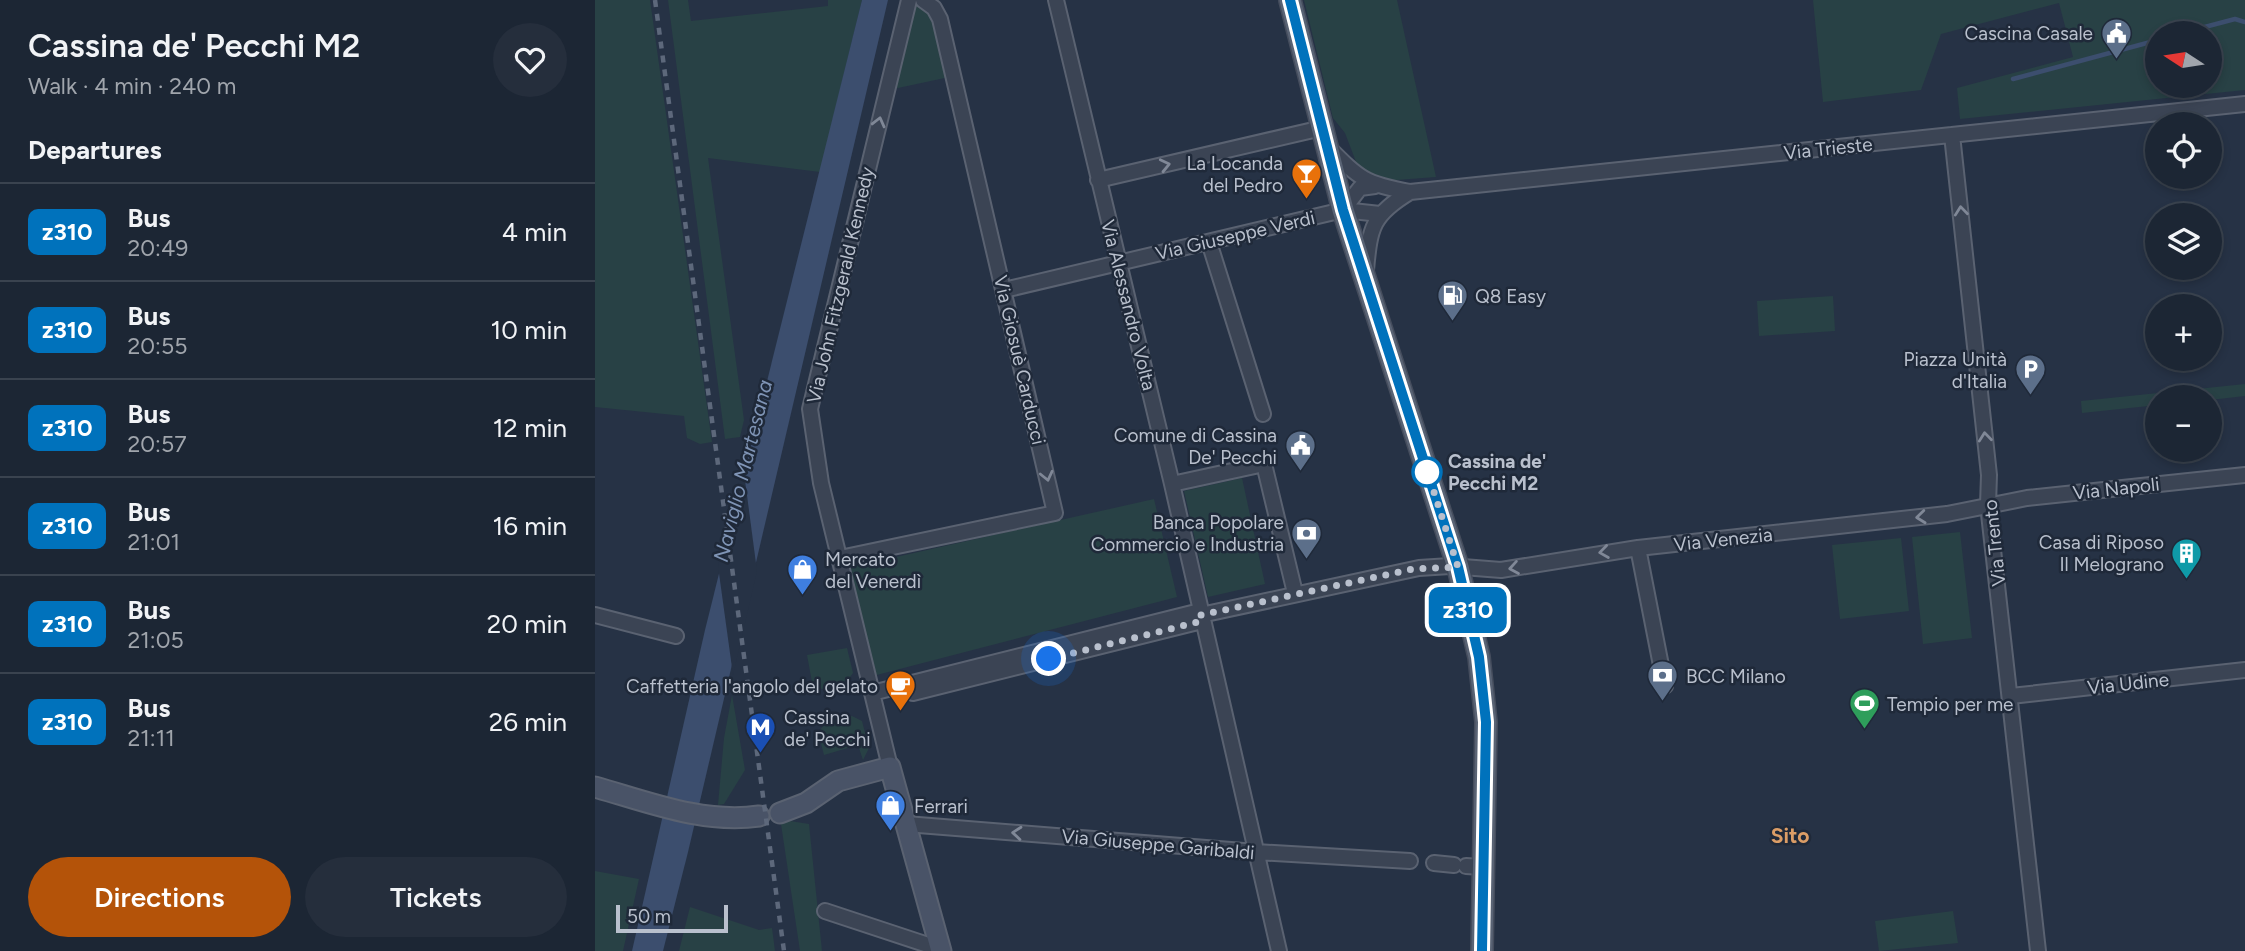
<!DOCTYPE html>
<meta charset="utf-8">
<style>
:root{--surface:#1c2634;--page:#252e3c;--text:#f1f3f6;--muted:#a0a5ac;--line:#3a434f;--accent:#b45309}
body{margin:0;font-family:Figtree,sans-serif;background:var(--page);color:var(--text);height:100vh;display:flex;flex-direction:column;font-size:26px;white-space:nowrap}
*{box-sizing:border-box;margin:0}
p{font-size:23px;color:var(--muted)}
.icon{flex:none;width:38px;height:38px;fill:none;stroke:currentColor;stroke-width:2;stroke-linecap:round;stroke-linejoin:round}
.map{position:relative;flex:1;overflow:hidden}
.sheet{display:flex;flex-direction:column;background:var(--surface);width:595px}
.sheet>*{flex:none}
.badge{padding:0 14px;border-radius:10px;font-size:24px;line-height:46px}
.needle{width:46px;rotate:282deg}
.controls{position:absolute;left:1550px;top:21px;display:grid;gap:14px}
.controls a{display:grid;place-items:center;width:77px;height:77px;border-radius:50%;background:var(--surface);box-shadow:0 4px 10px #0003,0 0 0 2px var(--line);font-size:35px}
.scale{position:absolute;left:21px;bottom:18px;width:112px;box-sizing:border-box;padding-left:7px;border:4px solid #b9c0cd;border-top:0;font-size:19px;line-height:24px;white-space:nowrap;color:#b9c0cd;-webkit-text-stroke:5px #1f2939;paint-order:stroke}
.you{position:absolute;width:35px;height:35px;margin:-18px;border:5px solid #fff;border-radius:50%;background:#1a73e8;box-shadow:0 0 0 10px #1a73e833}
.map>.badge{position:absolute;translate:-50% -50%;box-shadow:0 0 0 4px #fff}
h2{padding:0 28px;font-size:26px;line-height:63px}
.round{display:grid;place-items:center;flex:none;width:74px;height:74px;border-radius:37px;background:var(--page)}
.overview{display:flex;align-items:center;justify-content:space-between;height:119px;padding:0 28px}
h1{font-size:33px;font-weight:600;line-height:52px}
.primary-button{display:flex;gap:14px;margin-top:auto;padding:14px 28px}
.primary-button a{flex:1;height:80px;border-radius:42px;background:var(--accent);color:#fff;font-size:28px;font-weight:600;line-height:80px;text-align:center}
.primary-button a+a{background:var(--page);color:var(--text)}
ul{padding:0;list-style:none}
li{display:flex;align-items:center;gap:21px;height:98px;padding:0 28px;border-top:2px solid var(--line)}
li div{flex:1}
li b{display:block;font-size:26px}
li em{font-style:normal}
li .badge{min-width:77px;font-weight:700;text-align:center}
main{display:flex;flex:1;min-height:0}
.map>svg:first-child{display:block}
.green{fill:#284145;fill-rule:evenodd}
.water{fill:#3c4e6e}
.pier{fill:#263245}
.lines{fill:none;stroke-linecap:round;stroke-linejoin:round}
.stream{stroke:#3c4e6e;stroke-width:4.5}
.street-casing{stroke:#5a6271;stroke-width:18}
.secondary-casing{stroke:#5a6271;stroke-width:23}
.primary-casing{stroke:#454d5d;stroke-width:24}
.street{stroke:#3b4454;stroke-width:14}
.secondary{stroke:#495367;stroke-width:19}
.primary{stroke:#596374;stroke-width:21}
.rail{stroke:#5d687b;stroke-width:4.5;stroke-dasharray:7 7;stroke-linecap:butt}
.oneway{stroke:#808897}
.line-casing{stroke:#fff;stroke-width:16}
.line{stroke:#0072bc;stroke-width:10}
.walk{stroke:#b9c0cd;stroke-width:7;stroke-dasharray:0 12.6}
.stop-dot{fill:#fff;stroke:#0072bc;stroke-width:3.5}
.labels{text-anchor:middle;stroke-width:5;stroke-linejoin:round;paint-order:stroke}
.poi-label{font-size:19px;fill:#b9c0cd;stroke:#1f2939;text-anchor:end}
.street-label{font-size:19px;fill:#b9c0cd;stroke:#1f2939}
.stop-label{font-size:19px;font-weight:bold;fill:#b9c0cd;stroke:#1f2939;text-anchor:start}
.water-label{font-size:21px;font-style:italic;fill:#7f94b5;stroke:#1f2939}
.neighbourhood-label{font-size:21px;font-weight:bold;fill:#db9d66;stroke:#1f2939}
</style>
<main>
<section class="sheet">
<div class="overview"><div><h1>Cassina de' Pecchi M2</h1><p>Walk · 4 min · 240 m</p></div><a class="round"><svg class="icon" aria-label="heart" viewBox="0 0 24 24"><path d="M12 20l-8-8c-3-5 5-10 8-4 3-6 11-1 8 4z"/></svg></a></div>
<h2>Departures</h2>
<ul>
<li><span class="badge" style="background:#0072bc;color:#fff">z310</span><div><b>Bus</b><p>20:49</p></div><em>4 min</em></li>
<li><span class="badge" style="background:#0072bc;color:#fff">z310</span><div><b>Bus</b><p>20:55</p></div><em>10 min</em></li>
<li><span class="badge" style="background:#0072bc;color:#fff">z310</span><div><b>Bus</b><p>20:57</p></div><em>12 min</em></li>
<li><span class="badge" style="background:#0072bc;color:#fff">z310</span><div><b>Bus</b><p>21:01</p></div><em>16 min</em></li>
<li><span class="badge" style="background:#0072bc;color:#fff">z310</span><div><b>Bus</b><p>21:05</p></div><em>20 min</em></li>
<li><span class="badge" style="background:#0072bc;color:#fff">z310</span><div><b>Bus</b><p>21:11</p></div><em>26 min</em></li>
</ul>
<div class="primary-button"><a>Directions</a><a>Tickets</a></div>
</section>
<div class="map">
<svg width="1650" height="951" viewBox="0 0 1650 951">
<rect width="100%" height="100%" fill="#263245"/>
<path class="green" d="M 0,0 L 55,0 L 117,442 L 105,444 L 92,438 L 89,416 L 0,407 Z
M 73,0 L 93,0 L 96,21 L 233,6 L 233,0 L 267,0 L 225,172 L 113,158 L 149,420 L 145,437 L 130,439 Z
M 311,0 L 344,0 L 359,76 L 289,91 Z
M 709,0 L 802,0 L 841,177 L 789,181 L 763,167 L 750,133 L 738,118 Z
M 1218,0 L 1650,0 L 1650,90 L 1365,119 L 1362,88 L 1478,57 L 1464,3 L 1346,34 L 1326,90 L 1228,102 ZM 1563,33 L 1615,33 L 1615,86 L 1563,86 Z
M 1238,296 L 1240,331 L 1164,336 L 1162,301 Z
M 1650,384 L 1650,396 L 1615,400 L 1563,397 L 1563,405 L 1487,413 L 1486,401 Z
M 647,478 L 670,584 L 613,597 L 589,491 Z
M 559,499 L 582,597 L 274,677 L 248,569 Z
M 1365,532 L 1377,638 L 1328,644 L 1317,537 Z
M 1306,538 L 1314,611 L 1245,619 L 1237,545 Z
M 252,648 L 258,673 L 250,684 L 227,689 L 217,682 L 212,655 Z
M 137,695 L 150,770 L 129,804 L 123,805 L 129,738 Z
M 257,716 L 267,721 L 274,748 L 268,760 L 263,745 L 229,755 L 223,732 L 230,724 Z
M 195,821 L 214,824 L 227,951 L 205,951 L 186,824 Z
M 0,871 L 44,879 L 28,951 L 0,951 Z
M 95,907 L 164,930 L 177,928 L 180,951 L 84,951 Z
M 1358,911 L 1363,943 L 1284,951 L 1280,921 Z"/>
<path class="water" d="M 267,0 L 293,0 L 93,852 L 68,951 L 37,951 L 110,630 Z"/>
<path class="pier" d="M 148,465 L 162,571 L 138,675 L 123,566 Z"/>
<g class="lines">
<path class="stream" d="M 1587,33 L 1640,19 L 1650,22
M 1418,79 L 1563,40"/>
<defs>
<path id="street" d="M 461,0 L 577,484 L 684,951
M 1357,135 L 1394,475 L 1393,505 L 1443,951
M 733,147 C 765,179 770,184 815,192 L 1650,104
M 503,180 L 727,128
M 748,210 L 765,188 L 780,186
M 614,242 L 668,414
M 771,270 C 775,227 777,215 815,192
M 409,290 L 748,210 L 785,214
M 577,484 L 669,464 L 700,593
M 1043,548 L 1070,686
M 245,558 L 460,513 L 345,19 L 339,8 L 328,0
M 0,615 L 81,636
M 606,615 L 824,568 L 855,566 L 906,570 L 1043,548 L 1352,514 L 1432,498 L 1650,475
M 277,693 L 605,611
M 318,693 L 607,621
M 1416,696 L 1650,670
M 295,767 L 226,483 L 215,409 L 314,0
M 311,824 L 661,852 L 815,861
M 839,863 L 859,865
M 871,866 L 887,867
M 230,911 L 345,949"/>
<path id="secondary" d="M 0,787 C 53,802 108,824 164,816
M 185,813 L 211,803 L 243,781 L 295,767 L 346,951"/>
<path id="primary" d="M 695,0 L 748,210 L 863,567 L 884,657 L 891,722 L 887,951"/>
</defs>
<use href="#street" class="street-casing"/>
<use href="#secondary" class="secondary-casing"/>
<use href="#primary" class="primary-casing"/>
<use href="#street" class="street"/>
<use href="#secondary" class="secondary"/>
<use href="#primary" class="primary"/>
<path class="rail" d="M 60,0 L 189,951"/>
</g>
<defs><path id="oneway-chevron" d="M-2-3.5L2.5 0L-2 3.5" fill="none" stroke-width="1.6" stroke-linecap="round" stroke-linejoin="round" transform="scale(1.75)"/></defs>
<g class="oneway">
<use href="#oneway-chevron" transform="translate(284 122) rotate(-76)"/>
<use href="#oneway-chevron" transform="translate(570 165) rotate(-13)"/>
<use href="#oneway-chevron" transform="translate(1366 211) rotate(-96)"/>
<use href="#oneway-chevron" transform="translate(1390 437) rotate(-96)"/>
<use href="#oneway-chevron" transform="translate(452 476) rotate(77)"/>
<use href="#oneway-chevron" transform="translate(1326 517) rotate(174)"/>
<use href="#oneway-chevron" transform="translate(1009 552) rotate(172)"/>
<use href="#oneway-chevron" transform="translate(919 568) rotate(170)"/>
<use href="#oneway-chevron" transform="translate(422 833) rotate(-175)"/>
</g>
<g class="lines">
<defs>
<path id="line" d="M 695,0 L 748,210 L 863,567 L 884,657 L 891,722 L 887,951"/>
</defs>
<use href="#line" class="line-casing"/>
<use href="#line" class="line"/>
<path class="walk" d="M 454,659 L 607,621 L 606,615 L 818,569 L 863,567 L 830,464 L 832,472"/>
</g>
<defs>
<symbol id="civic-pin" viewBox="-11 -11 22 30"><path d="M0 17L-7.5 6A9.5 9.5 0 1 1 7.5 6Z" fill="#5c6f8a" stroke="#1f2939"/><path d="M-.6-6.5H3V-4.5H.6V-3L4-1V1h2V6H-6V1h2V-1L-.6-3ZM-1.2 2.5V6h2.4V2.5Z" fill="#fff"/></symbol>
<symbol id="bar-pin" viewBox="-11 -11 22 30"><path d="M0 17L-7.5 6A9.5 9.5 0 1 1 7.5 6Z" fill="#e8710a" stroke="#1f2939"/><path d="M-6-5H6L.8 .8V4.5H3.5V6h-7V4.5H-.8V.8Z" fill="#fff"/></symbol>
<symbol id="fuel-pin" viewBox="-11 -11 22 30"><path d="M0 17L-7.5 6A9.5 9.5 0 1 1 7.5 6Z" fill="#5c6f8a" stroke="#1f2939"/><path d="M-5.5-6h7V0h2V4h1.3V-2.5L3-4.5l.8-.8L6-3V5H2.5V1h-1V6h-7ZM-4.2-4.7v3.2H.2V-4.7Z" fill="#fff"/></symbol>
<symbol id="parking-pin" viewBox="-11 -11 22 30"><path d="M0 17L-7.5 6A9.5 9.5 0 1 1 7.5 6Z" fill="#5c6f8a" stroke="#1f2939"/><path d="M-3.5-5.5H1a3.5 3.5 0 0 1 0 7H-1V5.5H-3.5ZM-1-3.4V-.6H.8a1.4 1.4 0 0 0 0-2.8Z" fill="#fff"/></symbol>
<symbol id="bank-pin" viewBox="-11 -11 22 30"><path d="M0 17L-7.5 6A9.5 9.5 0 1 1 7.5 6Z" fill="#5c6f8a" stroke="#1f2939"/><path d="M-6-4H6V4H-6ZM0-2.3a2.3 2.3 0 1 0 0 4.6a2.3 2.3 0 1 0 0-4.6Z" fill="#fff"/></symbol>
<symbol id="building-pin" viewBox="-11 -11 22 30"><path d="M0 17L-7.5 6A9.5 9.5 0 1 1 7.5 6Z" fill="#0f9aa8" stroke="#1f2939"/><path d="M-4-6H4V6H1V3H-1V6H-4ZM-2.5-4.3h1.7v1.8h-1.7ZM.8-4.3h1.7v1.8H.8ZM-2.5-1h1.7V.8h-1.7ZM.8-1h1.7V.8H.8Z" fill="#fff"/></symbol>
<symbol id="shop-pin" viewBox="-11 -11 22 30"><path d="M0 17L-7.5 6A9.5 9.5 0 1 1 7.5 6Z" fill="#3f7fe0" stroke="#1f2939"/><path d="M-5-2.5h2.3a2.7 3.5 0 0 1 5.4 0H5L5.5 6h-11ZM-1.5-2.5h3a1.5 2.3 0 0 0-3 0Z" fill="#fff"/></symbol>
<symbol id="cafe-pin" viewBox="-11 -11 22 30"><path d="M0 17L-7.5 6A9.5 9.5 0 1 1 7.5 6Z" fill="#e8710a" stroke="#1f2939"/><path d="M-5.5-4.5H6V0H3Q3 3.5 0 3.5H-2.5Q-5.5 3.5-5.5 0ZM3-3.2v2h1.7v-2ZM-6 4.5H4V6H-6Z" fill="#fff"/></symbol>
<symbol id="stadium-pin" viewBox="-11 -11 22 30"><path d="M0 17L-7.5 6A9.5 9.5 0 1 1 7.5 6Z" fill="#2e9e5b" stroke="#1f2939"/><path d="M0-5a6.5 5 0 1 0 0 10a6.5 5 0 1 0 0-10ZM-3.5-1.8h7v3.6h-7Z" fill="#fff"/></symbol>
<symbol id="metro-pin" viewBox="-11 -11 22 30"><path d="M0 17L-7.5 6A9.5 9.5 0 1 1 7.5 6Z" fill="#1a4fb4" stroke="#1f2939"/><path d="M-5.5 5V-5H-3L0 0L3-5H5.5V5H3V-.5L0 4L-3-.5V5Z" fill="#fff"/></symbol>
</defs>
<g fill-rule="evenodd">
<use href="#civic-pin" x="1504" y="16" width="35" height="47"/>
<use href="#bar-pin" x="694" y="156" width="35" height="47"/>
<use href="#fuel-pin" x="840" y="278" width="35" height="47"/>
<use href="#parking-pin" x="1418" y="352" width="35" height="47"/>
<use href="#civic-pin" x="688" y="428" width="35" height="47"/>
<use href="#bank-pin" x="694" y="516" width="35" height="47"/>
<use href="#building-pin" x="1574" y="536" width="35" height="47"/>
<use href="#shop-pin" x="190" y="552" width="35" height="47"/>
<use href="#bank-pin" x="1050" y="658" width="35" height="47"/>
<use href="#cafe-pin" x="288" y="668" width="35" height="47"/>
<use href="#stadium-pin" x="1252" y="686" width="35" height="47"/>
<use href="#metro-pin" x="148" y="710" width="35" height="47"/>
<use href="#shop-pin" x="278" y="788" width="35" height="47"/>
</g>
<circle class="stop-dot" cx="832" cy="472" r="14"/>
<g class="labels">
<g class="poi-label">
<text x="1498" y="40">Cascina Casale</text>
<text x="688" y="170">La Locanda<tspan x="688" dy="22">del Pedro</tspan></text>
<text x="880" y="303" text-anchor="start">Q8 Easy</text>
<text x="1412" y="366">Piazza Unità<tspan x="1412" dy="22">d'Italia</tspan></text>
<text x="682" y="442">Comune di Cassina<tspan x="682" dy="22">De' Pecchi</tspan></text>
<text x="689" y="529">Banca Popolare<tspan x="689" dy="22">Commercio e Industria</tspan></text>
<text x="1569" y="549">Casa di Riposo<tspan x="1569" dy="22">Il Melograno</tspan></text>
<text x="230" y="566" text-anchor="start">Mercato<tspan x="230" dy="22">del Venerdì</tspan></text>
<text x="1091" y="683" text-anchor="start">BCC Milano</text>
<text x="283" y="693">Caffetteria l'angolo del gelato</text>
<text x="1292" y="711" text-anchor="start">Tempio per me</text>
<text x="189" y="724" text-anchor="start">Cassina<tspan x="189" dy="22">de' Pecchi</tspan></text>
<text x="319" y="813" text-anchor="start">Ferrari</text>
</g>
<g class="street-label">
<text transform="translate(1233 148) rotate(-6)" y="7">Via Trieste</text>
<text transform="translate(640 235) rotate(-13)" y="7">Via Giuseppe Verdi</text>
<text transform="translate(245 285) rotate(-77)" y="7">Via John Fitzgerald Kennedy</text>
<text transform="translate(534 305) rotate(76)" y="7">Via Alessandro Volta</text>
<text transform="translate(425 360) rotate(77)" y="7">Via Giosuè Carducci</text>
<text transform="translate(1521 488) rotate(-6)" y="7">Via Napoli</text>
<text transform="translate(1128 539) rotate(-6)" y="7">Via Venezia</text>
<text transform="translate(1399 543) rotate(-96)" y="7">Via Trento</text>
<text transform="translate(1533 683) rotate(-6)" y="7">Via Udine</text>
<text transform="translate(563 844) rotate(5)" y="7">Via Giuseppe Garibaldi</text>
</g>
<g class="stop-label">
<text x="853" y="468">Cassina de'<tspan x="853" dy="22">Pecchi M2</tspan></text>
</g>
<g class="water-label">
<text transform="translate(148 471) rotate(-76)" y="7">Naviglio Martesana</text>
</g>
<g class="neighbourhood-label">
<text x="1195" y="843">Sito</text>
</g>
</g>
</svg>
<div class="controls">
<a><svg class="needle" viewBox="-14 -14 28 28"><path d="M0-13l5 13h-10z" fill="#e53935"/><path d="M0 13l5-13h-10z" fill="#a0a5ac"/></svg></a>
<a><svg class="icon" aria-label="locate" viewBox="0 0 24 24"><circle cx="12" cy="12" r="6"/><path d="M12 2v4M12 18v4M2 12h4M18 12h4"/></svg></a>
<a><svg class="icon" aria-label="layers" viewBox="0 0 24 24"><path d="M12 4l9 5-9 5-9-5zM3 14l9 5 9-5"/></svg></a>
<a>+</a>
<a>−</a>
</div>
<div class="scale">50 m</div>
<div class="you" style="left:454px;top:659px"></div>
<b class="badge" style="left:873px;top:610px;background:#0072bc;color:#fff">z310</b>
</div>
</main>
